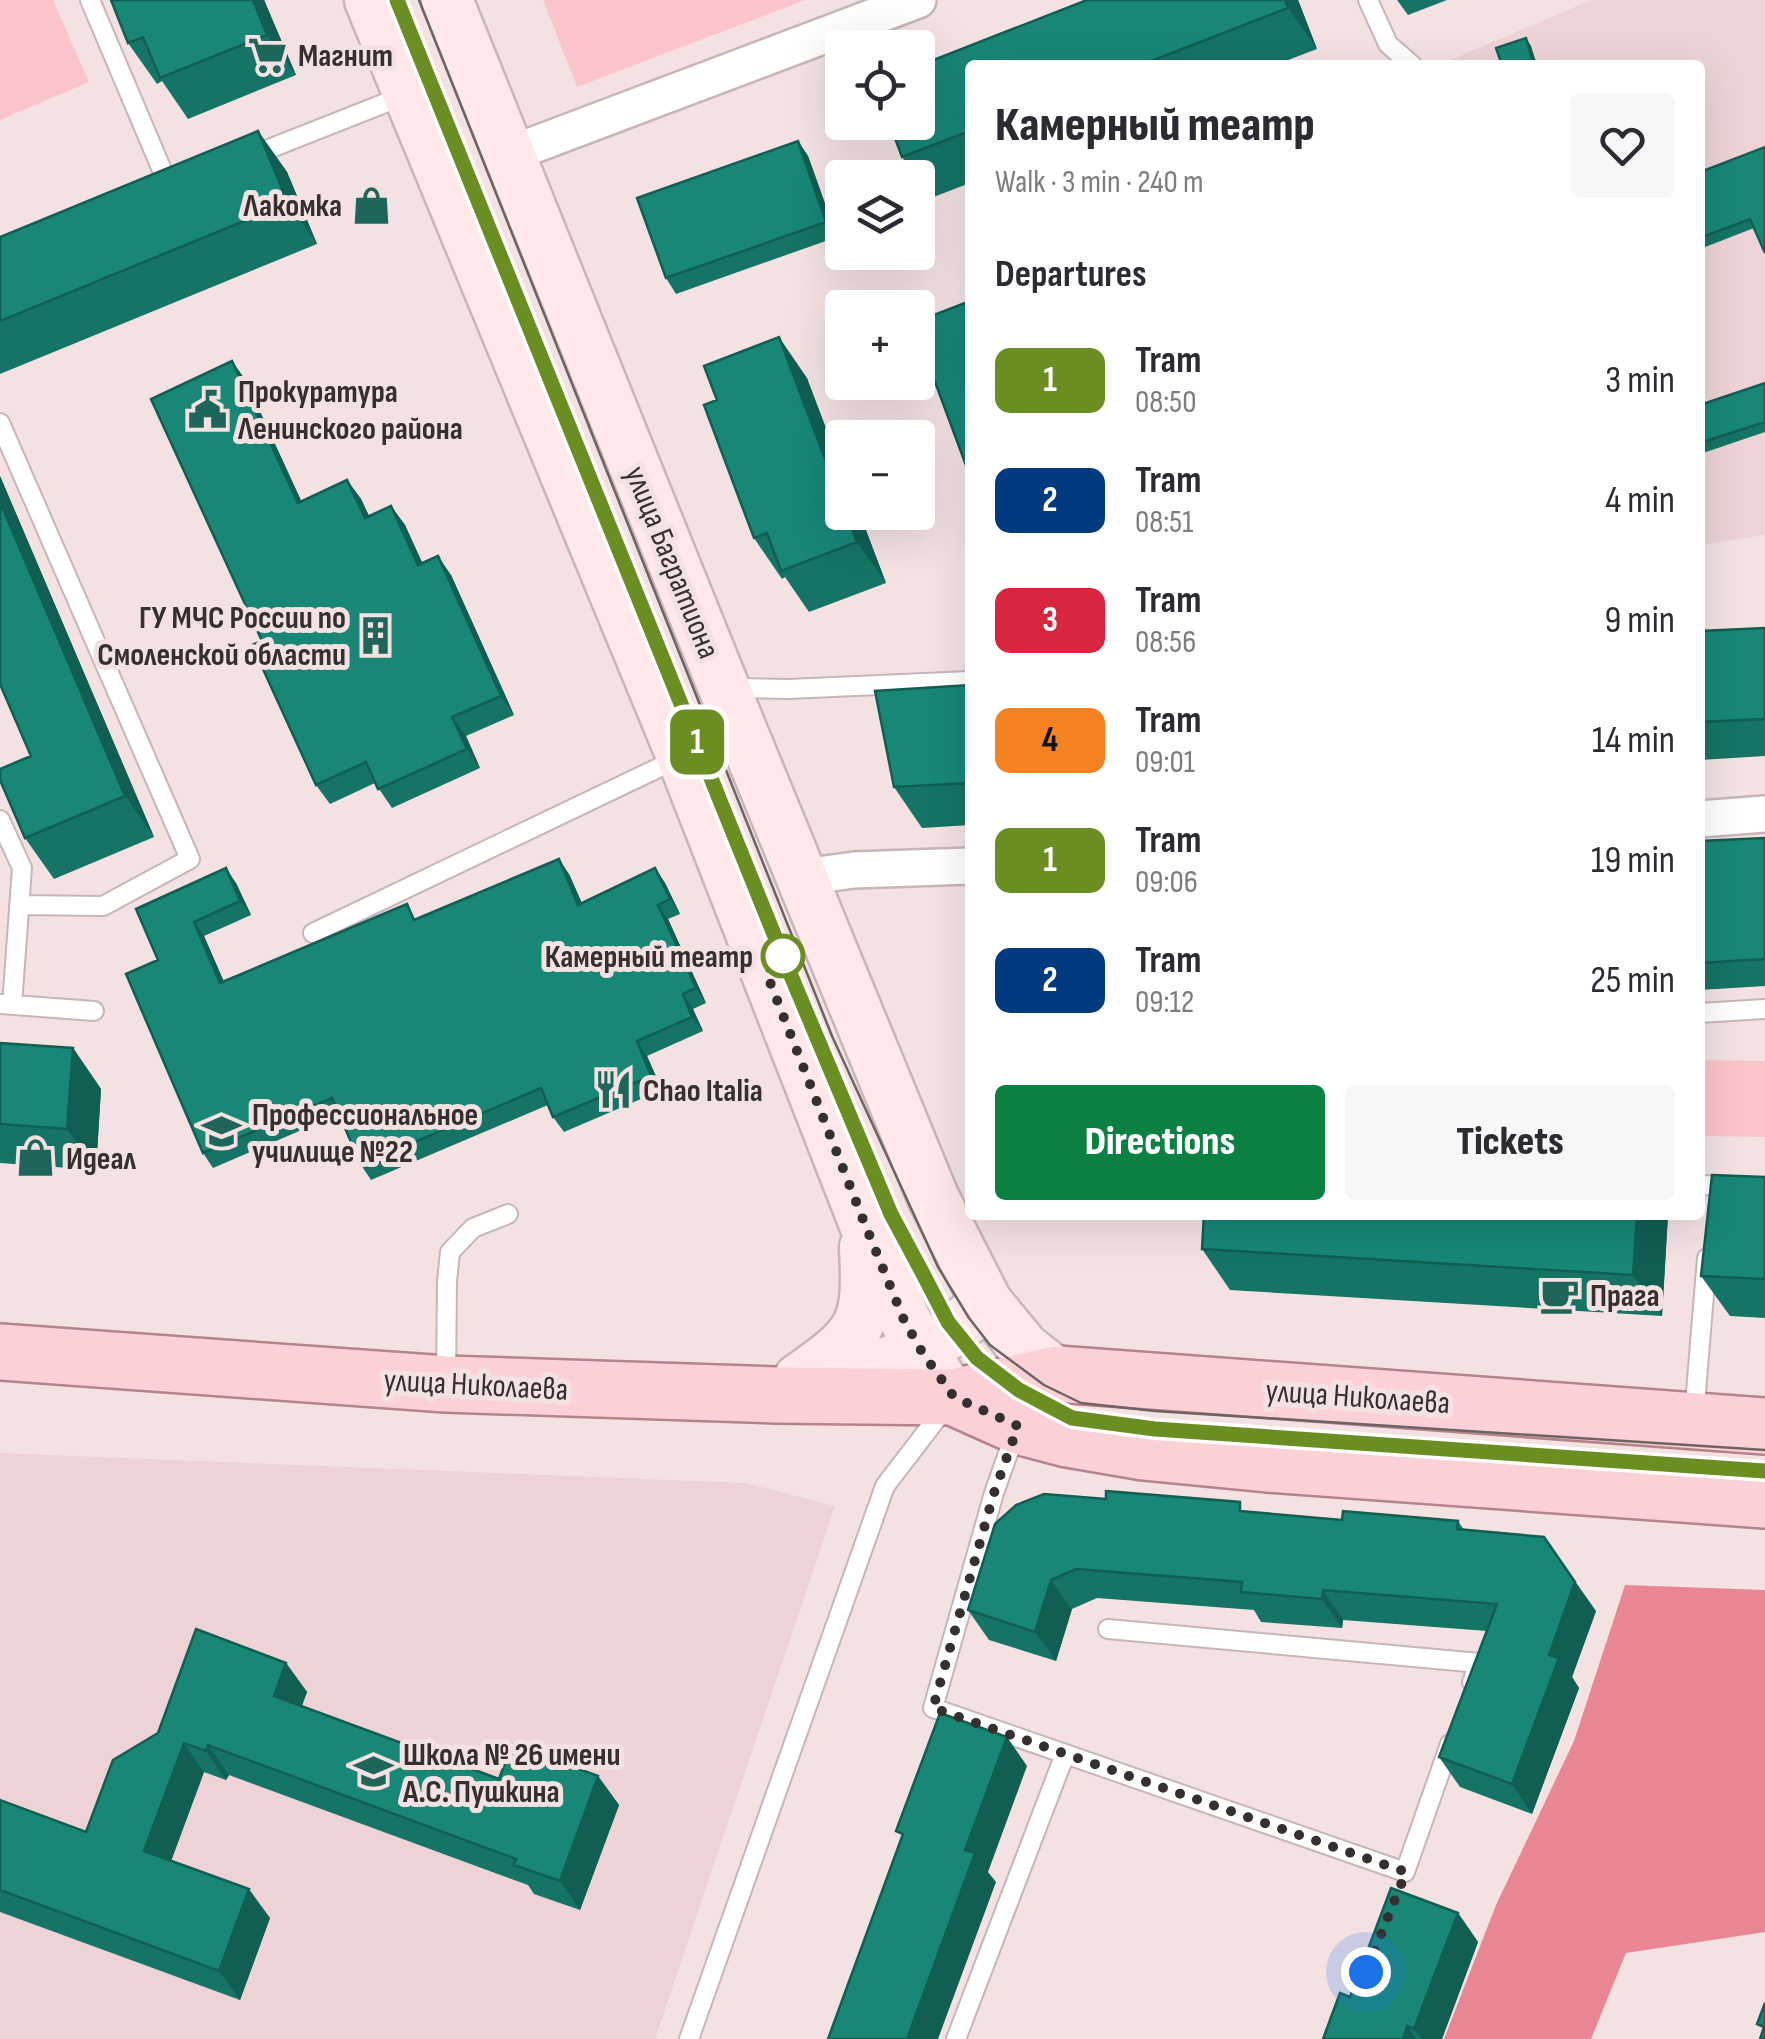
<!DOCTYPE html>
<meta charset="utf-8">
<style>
:root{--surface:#fff;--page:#f7f7f7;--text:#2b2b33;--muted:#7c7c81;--accent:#0b8043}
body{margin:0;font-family:"Sofia Sans Condensed",sans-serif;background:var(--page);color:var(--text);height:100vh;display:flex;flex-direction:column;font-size:38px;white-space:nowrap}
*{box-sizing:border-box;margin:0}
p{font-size:32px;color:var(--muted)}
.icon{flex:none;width:55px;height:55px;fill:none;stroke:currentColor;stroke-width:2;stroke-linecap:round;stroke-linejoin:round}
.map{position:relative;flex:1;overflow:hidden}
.details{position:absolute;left:965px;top:60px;width:740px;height:1160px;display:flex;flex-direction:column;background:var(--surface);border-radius:10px;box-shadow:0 10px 40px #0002}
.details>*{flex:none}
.badge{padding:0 20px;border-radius:15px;font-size:35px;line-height:65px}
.fabs{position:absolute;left:825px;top:30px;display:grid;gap:20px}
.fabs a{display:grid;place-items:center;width:110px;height:110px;border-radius:10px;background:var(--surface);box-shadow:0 10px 40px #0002;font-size:50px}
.you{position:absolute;width:50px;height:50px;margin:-25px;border:8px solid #fff;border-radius:50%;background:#1a73e8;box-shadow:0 0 0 15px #1a73e833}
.map>.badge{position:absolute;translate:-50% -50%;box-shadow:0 0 0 5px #fff}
h2{padding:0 30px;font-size:38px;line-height:90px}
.round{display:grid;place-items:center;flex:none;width:105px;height:105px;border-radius:10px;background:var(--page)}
.summary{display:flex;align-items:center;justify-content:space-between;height:170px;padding:0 30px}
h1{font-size:48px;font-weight:800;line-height:75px}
.action{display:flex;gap:20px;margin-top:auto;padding:20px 30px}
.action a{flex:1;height:115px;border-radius:10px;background:var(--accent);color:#fff;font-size:40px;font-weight:800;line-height:115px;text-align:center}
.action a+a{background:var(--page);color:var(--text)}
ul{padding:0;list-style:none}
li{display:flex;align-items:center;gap:30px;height:120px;padding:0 30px}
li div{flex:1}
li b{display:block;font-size:38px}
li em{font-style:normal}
li .badge{min-width:110px;font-weight:700;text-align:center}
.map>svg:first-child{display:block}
.built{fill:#edd3d5}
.green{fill:#fbc4ca}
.forest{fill:#e98694}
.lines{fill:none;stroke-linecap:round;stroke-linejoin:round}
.service-casing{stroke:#c7b6b7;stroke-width:22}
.minor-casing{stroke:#c7b6b7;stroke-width:40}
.secondary-casing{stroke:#c7b6b7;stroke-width:55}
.primary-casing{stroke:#b58489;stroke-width:60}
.service{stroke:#fff;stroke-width:18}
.minor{stroke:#fff;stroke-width:35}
.secondary{stroke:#fee8ea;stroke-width:50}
.primary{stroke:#fcd1d6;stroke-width:55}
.tram{stroke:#6d6363;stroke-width:2.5}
.wall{fill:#157465}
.shaded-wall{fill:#115e53}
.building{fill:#188776;stroke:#115e53;stroke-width:2.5}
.line-casing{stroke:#fff;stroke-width:22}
.line{stroke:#6b8e23;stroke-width:15}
.walk{stroke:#362f2f;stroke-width:10;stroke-dasharray:0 18}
.stop-dot{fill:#fff;stroke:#6b8e23;stroke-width:5}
.labels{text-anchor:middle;stroke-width:10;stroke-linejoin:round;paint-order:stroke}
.poi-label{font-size:32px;font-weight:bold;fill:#362f2f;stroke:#f4e2e3;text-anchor:start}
.street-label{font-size:32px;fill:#362f2f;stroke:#f4e2e3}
.stop-label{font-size:32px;font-weight:bold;fill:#362f2f;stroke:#f4e2e3;text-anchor:end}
</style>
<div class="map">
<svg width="1765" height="2039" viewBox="0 0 1765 2039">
<rect width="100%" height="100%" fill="#f4e2e3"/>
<path class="built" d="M 1591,0 L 1765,0 L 1765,535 L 1700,545 L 1700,65 L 1439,65 Z
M 0,1453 L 745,1483 L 835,1506 L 655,2039 L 0,2039 Z"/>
<path class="green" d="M 0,0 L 53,0 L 89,82 L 0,120 Z
M 543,0 L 805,0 L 577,87 Z
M 1700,1060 L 1765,1061 L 1765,1137 L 1700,1136 Z"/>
<path class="forest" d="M 1625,1585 L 1765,1590 L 1765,1932 L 1626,1953 L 1591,2039 L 1444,2039 L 1496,1905 L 1574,1741 Z"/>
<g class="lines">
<defs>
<path id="service" d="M 90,0 L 170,189
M 1368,0 L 1388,44 L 1412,65
M 251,156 L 408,94
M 0,423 L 190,859 L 103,906 L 19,905
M 729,688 L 788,689 L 970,681
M 0,820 L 22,868 L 12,1005
M 313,933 L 677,759
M 0,1004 L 94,1011
M 1700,1013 L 1765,1009
M 1700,1185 L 1765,1188
M 446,1379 L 447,1281 L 450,1252 L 473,1228 L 508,1214
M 1694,1416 L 1707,1258
M 1016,1431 L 994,1493 L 933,1708 L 1405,1872 L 1450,1744
M 1108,1629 L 1479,1663 L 1472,1682
M 689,2039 L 885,1486 L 947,1405
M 956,2039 L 1065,1754"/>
<path id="minor" d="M 510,154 L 918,0
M 1700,819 L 1765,814
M 803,877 L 854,870 L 970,866"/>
<path id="secondary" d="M 370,0 L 682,756 L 864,1222 L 905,1320 L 922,1352 L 953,1397
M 447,0 L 724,688 L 933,1197 L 987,1303 L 1024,1348 L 1057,1374
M 799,1379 C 863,1334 869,1326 865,1247
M 804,1387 L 922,1352 L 955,1329 L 987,1303"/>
<path id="primary" d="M 0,1352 L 446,1384 L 776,1395 L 953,1397 L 1057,1374 L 1765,1426
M 953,1397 L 1018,1426 L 1067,1439 L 1143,1452 L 1267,1464 L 1765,1500"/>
</defs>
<use href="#service" class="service-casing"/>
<use href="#minor" class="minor-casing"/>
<use href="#secondary" class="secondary-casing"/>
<use href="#primary" class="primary-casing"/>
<use href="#service" class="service"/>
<use href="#minor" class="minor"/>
<use href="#secondary" class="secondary"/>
<use href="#primary" class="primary"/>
<path class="tram" d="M 397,0 L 785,959 L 891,1214 L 922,1272 L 948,1322 L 977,1358 L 1019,1390 L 1072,1418 L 1155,1429 L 1765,1471
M 419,0 L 832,1036 L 938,1267 L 969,1318 L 990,1345 L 1044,1385 L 1081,1403 L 1155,1411 L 1765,1450"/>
</g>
<path class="wall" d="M 111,0 L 264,0 L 296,75 L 188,119 L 162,81 L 157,84 L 128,43 Z
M 1087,0 L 1298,0 L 1317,49 L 1275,65 L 970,65 L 970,183 L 931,198 L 902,157 L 889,122 L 918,122 L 918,66 Z
M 1397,0 L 1447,0 L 1408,15 Z
M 258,131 L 287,172 L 317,244 L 0,374 L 0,237 Z
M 798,141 L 808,156 L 837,237 L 676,294 L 666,278 Z
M 1765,147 L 1754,228 L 1700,249 L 1700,172 Z
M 232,361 L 246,381 L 301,501 L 347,480 L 361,499 L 369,516 L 391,506 L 405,525 L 422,563 L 451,575 L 514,715 L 466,736 L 480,768 L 392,808 L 375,783 L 330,804 L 316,785 L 262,641 Z
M 807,378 L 842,512 L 859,512 L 886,583 L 809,612 L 785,577 L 782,579 L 754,538 L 717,400 Z
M 1765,383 L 1765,432 L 1700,454 L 1700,405 Z
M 0,476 L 154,837 L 54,879 L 25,838 L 31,756 L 0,684 Z
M 1765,628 L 1765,756 L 1700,760 L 1700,631 Z
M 970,685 L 970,825 L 922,828 L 894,787 Z
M 1765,838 L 1765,986 L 1700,990 L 1700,841 Z
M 655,868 L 665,883 L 680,914 L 668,919 L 706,1003 L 693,1009 L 703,1031 L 647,1056 L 662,1090 L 564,1132 L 553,1117 L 548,1105 L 371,1180 L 361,1165 L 339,1114 L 213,1168 L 203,1153 L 158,960 L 136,909 L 236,883 L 251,915 L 204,936 L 224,982 L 417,919 L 569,874 L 582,903 Z
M 0,1043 L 73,1048 L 101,1089 L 96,1170 L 0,1163 Z
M 1765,1177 L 1765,1318 L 1730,1316 L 1701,1276 Z
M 1204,1215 L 1668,1215 L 1662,1316 L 1230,1290 L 1202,1249 Z
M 1247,1512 L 1342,1520 L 1458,1521 L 1464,1530 L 1596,1611 L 1572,1677 L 1579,1688 L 1532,1814 L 1460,1787 L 1439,1757 L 1487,1631 L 1343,1620 L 1342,1628 L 1261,1622 L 1254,1610 L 1097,1598 L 1072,1609 L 1056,1661 L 989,1640 L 968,1610 L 995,1524 Z
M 286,1663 L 307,1692 L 302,1706 L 499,1779 L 598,1776 L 619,1805 L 580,1910 L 534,1894 L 528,1885 L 229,1775 L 226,1780 L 204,1772 L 171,1861 L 270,1918 L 240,2000 L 0,1912 L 0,1800 L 86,1832 L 113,1760 Z
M 1458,1913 L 1478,1942 L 1442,2039 L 1323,2039 L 1350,1997 Z"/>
<path class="shaded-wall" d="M 253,0 L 264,0 L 296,75 L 267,35 Z
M 1285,0 L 1298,0 L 1317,49 L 1288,8 Z
M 1526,38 L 1531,46 L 1537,65 L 1534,65 Z
M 258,131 L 287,172 L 317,244 L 288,203 Z
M 798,141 L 808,156 L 837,237 L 826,222 Z
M 779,337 L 807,378 L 842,470 L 842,504 Z
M 232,361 L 246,381 L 311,522 L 298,503 Z
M 0,476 L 154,837 L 125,796 L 0,502 Z
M 347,480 L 361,499 L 379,537 L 365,518 Z
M 391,506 L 405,525 L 432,584 L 418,565 Z
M 846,512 L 859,512 L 886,583 L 857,542 Z
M 438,556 L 451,575 L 514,715 L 501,696 Z
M 452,717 L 466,736 L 480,768 L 467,749 Z
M 559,859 L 569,874 L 589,920 L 578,905 Z
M 226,868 L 236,883 L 251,915 L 240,901 Z
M 655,868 L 665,883 L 680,914 L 670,899 Z
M 658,905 L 668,919 L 706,1003 L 696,988 Z
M 194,922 L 204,936 L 231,998 L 220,983 Z
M 683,994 L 693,1009 L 703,1031 L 692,1017 Z
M 637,1041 L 647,1056 L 662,1090 L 651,1076 Z
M 73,1048 L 101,1089 L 96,1170 L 67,1129 Z
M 1637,1215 L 1668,1215 L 1662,1316 L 1633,1275 Z
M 1544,1537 L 1596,1611 L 1572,1677 L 1579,1688 L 1532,1814 L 1512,1784 Z
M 1051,1580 L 1072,1609 L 1056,1661 L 1035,1632 Z
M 1323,1590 L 1343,1620 L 1342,1628 L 1322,1599 Z
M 286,1663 L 307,1692 L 294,1725 L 274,1696 Z
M 1007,1737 L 1027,1766 L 988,1872 L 996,1882 L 938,2039 L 907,2039 L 965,1850 Z
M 184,1743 L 204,1772 L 164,1880 L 144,1851 Z
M 208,1745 L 229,1775 L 226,1780 L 206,1751 Z
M 598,1776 L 619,1805 L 580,1910 L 560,1881 Z
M 249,1889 L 270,1918 L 240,2000 L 219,1971 Z
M 1458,1913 L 1478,1942 L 1442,2039 L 1422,2039 L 1414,2029 Z
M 1407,2026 L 1416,2039 L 1403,2039 Z"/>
<path class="building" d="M 111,0 L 253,0 L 267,35 L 160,78 L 143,37 L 128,43 Z
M 1087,0 L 1285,0 L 1288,8 L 1141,65 L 970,65 L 970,131 L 902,157 L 889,122 L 918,122 L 918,66 Z
M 1526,38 L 1534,65 L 1502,65 L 1496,48 Z
M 258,131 L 288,203 L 0,321 L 0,237 Z
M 798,141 L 826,222 L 666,278 L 637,198 Z
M 1765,147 L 1765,253 L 1750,219 L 1700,238 L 1700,172 Z
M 970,301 L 970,476 L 918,336 L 918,321 Z
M 779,337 L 842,504 L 842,512 L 846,512 L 857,542 L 781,571 L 767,533 L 754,538 L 704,405 L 717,400 L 704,366 Z
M 232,361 L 298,503 L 347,480 L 365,518 L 391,506 L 418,565 L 438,556 L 501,696 L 452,717 L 467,749 L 378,789 L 366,762 L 316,785 L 252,645 L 262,641 L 151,399 Z
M 1765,383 L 1765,422 L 1700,443 L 1700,405 Z
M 0,502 L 125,796 L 25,838 L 0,780 L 0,769 L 31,756 L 0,684 Z
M 1765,628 L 1765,719 L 1700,722 L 1700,631 Z
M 970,685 L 970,783 L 894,787 L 875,691 Z
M 1765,838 L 1765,959 L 1700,963 L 1700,841 Z
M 559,859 L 578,905 L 655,868 L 670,899 L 658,905 L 696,988 L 683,994 L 692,1017 L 637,1041 L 651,1076 L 553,1117 L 541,1088 L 361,1165 L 332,1098 L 203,1153 L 126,974 L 158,960 L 136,909 L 226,868 L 240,901 L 194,922 L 220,983 L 407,904 L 414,920 Z
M 0,1043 L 73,1048 L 67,1129 L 0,1124 Z
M 1712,1175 L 1765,1177 L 1765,1279 L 1701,1276 Z
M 1204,1215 L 1637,1215 L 1633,1275 L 1202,1249 Z
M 1106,1491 L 1240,1502 L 1240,1511 L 1342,1520 L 1343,1511 L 1458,1521 L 1457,1529 L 1544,1537 L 1575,1582 L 1549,1655 L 1559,1658 L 1512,1784 L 1439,1757 L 1497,1604 L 1323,1590 L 1322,1599 L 1241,1592 L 1242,1582 L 1076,1569 L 1051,1580 L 1035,1632 L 968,1610 L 995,1524 L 1016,1505 L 1044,1494 L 1106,1499 Z
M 196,1629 L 286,1663 L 274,1696 L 499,1779 L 512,1744 L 598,1776 L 560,1881 L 514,1865 L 516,1859 L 208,1745 L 206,1751 L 184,1743 L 144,1851 L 249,1889 L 219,1971 L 0,1890 L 0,1800 L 86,1832 L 113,1760 L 158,1733 Z
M 940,1713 L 1007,1737 L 965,1850 L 975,1853 L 907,2039 L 828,2039 L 903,1834 L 896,1831 Z
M 1391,1888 L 1458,1913 L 1414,2029 L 1407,2026 L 1403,2039 L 1323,2039 L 1340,1993 L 1350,1997 Z
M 1765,2003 L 1765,2039 L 1760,2039 L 1764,2027 L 1757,2024 Z"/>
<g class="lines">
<defs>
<path id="line" d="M 397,0 L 784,959 L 891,1214 L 922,1272 L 948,1322 L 977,1358 L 1019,1390 L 1072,1418 L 1155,1429 L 1765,1471"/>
</defs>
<use href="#line" class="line-casing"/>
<use href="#line" class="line"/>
<path class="walk" d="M 783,956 L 766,972 L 864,1222 L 904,1320 L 922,1352 L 954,1397 L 1018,1426 L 994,1493 L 933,1708 L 1406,1872 L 1366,1972"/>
</g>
<defs>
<symbol id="supermarket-bare" viewBox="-9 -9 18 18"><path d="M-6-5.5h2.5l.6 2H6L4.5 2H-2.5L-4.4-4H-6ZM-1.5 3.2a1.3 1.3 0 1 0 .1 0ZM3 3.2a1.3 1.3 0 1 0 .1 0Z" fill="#1f665a" stroke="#f4e2e3" stroke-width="2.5" paint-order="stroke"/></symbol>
<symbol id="shop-bare" viewBox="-9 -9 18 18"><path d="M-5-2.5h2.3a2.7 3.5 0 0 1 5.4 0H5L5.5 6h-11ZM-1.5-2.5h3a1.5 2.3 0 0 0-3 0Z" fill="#1f665a" stroke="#f4e2e3" stroke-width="2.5" paint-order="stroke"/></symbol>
<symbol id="civic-bare" viewBox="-9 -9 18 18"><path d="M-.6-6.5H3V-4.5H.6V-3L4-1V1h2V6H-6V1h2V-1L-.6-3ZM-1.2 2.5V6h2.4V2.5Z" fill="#1f665a" stroke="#f4e2e3" stroke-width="2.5" paint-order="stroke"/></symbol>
<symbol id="building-bare" viewBox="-9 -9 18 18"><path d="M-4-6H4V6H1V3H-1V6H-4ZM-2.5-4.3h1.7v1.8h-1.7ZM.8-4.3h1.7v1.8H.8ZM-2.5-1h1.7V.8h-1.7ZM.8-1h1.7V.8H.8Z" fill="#1f665a" stroke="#f4e2e3" stroke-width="2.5" paint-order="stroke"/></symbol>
<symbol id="restaurant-bare" viewBox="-9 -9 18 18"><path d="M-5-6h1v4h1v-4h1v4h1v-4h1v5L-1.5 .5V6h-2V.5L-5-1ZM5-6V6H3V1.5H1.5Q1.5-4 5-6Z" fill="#1f665a" stroke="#f4e2e3" stroke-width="2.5" paint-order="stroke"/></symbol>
<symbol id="university-bare" viewBox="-9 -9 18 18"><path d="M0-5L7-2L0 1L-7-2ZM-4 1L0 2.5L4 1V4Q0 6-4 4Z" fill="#1f665a" stroke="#f4e2e3" stroke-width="2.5" paint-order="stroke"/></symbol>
<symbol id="cafe-bare" viewBox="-9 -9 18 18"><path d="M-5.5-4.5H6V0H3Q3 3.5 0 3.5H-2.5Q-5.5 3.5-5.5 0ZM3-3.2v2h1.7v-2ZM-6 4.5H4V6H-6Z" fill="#1f665a" stroke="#f4e2e3" stroke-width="2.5" paint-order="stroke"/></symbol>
<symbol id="school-bare" viewBox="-9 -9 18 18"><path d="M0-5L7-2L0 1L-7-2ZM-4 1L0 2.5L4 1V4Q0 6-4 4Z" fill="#1f665a" stroke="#f4e2e3" stroke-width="2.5" paint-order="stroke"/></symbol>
</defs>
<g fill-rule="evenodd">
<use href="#supermarket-bare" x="240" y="28" width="55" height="55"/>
<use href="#shop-bare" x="344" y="178" width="55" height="55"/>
<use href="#civic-bare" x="180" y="382" width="55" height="55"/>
<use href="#building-bare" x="348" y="608" width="55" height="55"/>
<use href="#restaurant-bare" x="586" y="1062" width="55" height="55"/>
<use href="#university-bare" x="194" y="1104" width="55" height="55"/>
<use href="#shop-bare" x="8" y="1130" width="55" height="55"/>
<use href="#cafe-bare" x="1532" y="1268" width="55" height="55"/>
<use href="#school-bare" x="346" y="1744" width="55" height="55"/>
</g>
<circle class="stop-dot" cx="783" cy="956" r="20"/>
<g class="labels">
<g class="poi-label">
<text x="298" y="66">Магнит</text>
<text x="342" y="216" text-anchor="end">Лакомка</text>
<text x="238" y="402">Прокуратура<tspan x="238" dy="37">Ленинского района</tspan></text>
<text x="346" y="628" text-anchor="end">ГУ МЧС России по<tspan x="346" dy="37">Смоленской области</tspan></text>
<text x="643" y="1101">Chao Italia</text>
<text x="252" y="1125">Профессиональное<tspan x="252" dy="37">училище №22</tspan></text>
<text x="66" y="1169">Идеал</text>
<text x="1590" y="1306">Прага</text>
<text x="403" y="1765">Школа № 26 имени<tspan x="403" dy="37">А.С. Пушкина</tspan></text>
</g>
<g class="street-label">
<text transform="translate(673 562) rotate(68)" y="11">улица Багратиона</text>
<text transform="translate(476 1384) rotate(3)" y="11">улица Николаева</text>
<text transform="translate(1358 1396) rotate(4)" y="11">улица Николаева</text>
</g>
<g class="stop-label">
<text x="753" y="967">Камерный театр</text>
</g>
</g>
</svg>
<div class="fabs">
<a><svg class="icon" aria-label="locate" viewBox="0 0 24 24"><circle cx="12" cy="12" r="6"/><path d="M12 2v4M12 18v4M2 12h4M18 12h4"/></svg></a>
<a><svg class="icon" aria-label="layers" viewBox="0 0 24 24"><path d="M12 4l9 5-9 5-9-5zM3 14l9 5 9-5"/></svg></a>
<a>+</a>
<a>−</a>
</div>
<div class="you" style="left:1366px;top:1972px"></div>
<b class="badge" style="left:697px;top:742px;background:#6b8e23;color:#fff">1</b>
<section class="details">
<div class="summary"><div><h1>Камерный театр</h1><p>Walk · 3 min · 240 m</p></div><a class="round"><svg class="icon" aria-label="heart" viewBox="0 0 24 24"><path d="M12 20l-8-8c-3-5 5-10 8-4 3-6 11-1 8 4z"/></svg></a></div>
<h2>Departures</h2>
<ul>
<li><span class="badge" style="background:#6b8e23;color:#fff">1</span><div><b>Tram</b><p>08:50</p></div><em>3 min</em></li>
<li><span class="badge" style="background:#003b80;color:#fff">2</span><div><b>Tram</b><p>08:51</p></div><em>4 min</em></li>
<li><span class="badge" style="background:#d7263d;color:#fff">3</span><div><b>Tram</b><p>08:56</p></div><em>9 min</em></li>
<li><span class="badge" style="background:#f58220;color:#111">4</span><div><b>Tram</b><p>09:01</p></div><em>14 min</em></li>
<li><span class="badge" style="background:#6b8e23;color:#fff">1</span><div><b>Tram</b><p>09:06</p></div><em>19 min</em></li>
<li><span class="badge" style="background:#003b80;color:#fff">2</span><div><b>Tram</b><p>09:12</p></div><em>25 min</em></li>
</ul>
<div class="action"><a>Directions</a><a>Tickets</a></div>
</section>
</div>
